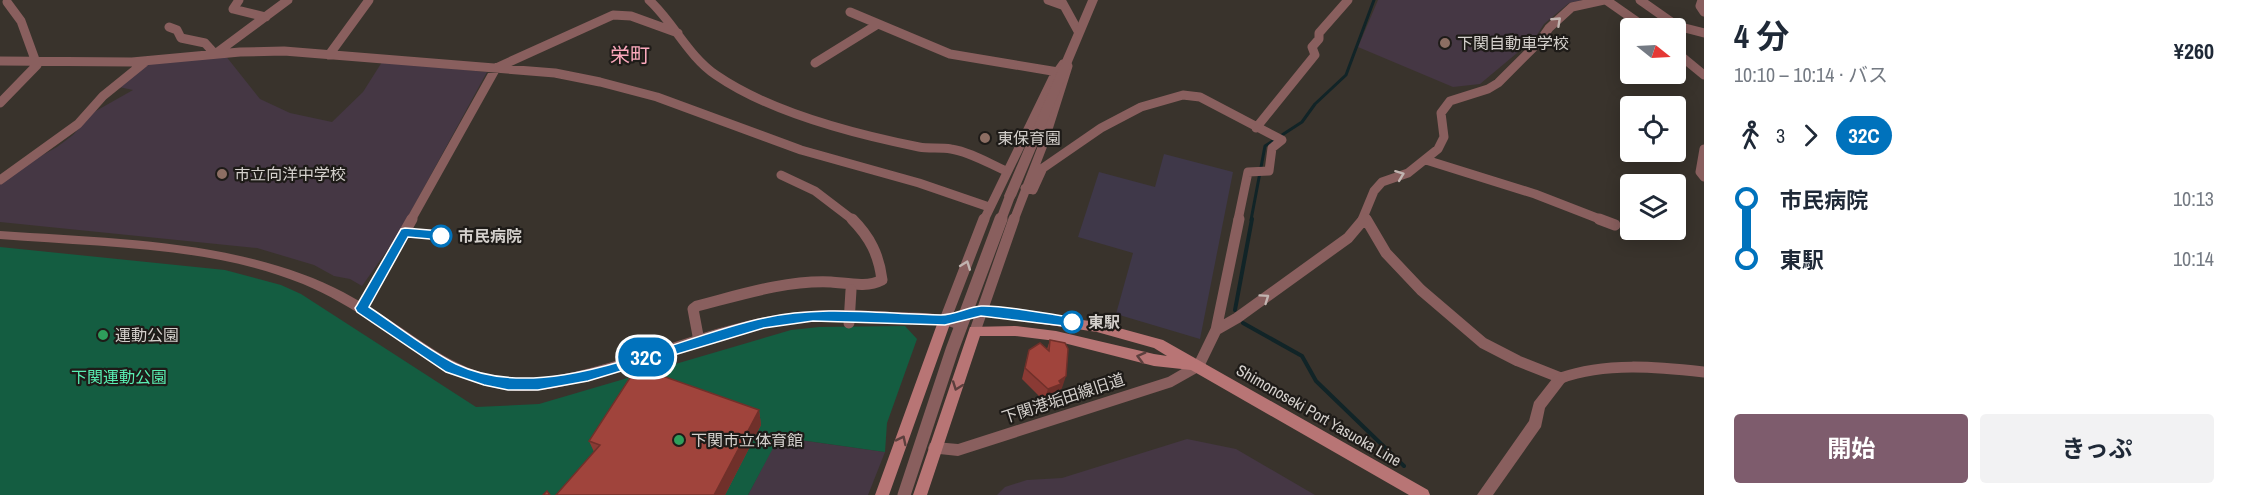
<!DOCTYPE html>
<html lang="ja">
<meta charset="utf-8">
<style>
:root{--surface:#fff;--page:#f2f2f3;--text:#1f2937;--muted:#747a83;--accent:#7e5c6d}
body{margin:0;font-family:"Archivo Narrow","Noto Sans JP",sans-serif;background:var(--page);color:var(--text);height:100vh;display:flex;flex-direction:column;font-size:22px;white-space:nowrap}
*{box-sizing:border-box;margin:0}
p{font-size:20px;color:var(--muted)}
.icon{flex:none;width:33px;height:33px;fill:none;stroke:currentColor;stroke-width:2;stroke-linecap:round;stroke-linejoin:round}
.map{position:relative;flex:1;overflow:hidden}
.panel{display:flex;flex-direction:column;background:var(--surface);width:540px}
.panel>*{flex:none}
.badge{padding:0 12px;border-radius:20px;font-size:21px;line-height:39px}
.needle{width:39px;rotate:108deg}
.fabs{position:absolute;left:1620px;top:18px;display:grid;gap:12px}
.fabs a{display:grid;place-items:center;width:66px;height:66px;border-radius:6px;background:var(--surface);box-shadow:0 3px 15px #0003;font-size:30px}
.map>.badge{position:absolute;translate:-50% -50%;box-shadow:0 0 0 3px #fff}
.legs{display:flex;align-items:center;gap:9px;height:66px;padding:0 30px;font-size:20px}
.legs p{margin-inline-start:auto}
.summary{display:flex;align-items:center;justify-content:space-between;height:102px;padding:0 30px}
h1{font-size:33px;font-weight:700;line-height:45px}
.action{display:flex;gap:12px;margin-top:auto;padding:12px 30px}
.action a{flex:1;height:69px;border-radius:6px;background:var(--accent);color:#fff;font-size:24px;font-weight:700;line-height:69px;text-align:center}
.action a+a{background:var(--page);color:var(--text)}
ul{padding:0 30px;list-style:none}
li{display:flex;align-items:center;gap:21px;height:60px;font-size:22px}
li i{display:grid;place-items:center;width:9px;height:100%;margin:0 8px;background:currentColor}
li i::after{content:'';width:15px;height:15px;margin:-8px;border:4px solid;border-radius:50%;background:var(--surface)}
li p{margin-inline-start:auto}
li:first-child i{background:linear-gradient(#0000 50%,currentColor 0)}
li:last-child i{background:linear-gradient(currentColor 50%,#0000 0)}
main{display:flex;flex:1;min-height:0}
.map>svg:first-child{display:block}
.commercial{fill:#3f3849}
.education{fill:#453744}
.green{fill:#145d41}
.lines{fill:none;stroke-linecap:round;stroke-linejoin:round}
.stream-far1{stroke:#112427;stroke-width:3}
.stream{stroke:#112427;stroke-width:4}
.minor-far1{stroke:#895f5e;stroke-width:9}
.minor{stroke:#895f5e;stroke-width:11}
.tertiary{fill:#895f5e;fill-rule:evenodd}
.secondary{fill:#b87575;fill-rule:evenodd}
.minor-bridge{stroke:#895f5e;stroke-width:11}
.tertiary-bridge-far1{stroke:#895f5e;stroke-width:10}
.tertiary-bridge{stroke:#895f5e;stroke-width:13}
.wall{fill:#8a3a34}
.shaded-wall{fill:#70302a}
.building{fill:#a0443c;stroke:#70302a;stroke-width:1.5}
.oneway{stroke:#c1b4b0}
.oneway2{stroke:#5c3f3d}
.line-1{fill:#0072bc;stroke:#fff;stroke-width:1.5}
.education-dot{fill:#8d6e63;stroke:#1e1b18;stroke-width:2}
.stop-1-dot{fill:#fff;stroke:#0072bc;stroke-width:3}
.leisure-dot{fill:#2e9e5b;stroke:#1e1b18;stroke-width:2}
.labels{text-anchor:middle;stroke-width:4.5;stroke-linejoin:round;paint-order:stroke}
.poi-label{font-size:16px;fill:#d4d0cc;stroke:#1e1b18;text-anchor:start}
.stop-label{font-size:16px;font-weight:bold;fill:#d4d0cc;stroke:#1e1b18;text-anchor:start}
.park-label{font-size:16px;fill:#59eeb2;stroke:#1e1b18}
.street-label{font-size:16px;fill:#d4d0cc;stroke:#1e1b18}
.quarter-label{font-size:20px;fill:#fca9bd;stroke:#1e1b18}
</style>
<main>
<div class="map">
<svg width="1704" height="495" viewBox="0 0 1704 495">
<rect width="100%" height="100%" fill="#39332c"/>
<path class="commercial" d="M 1164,154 L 1233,172 L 1200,339 L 1116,314 L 1133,253 L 1078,237 L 1099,172 L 1155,187 Z"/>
<path class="education" d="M 1378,0 L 1583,0 L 1569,3 L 1544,24 L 1535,38 L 1480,84 L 1453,87 L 1358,47 Z
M 225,55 L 260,99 L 290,113 L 332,122 L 363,92 L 382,62 L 487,72 L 398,235 L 362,286 L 350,279 L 334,276 L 314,265 L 257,248 L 0,222 L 0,183 L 23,166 L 57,147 L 73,135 L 94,112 L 133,90 L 119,87 L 148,64 Z
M 778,437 L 885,452 L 868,495 L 748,495 Z
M 1187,439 L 1236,449 L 1315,495 L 997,495 L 1005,487 L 1027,480 L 1062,478 Z"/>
<path class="green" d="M 0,247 L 225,270 L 281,285 L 301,294 L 476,407 L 539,404 L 791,330 L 819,327 L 905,326 L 917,339 L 887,423 L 885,452 L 779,437 L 748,495 L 0,495 Z"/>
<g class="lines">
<path class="stream-far1" d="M 1251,220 L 1265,146 L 1302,122 L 1315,104 L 1346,75 L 1374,0"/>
<path class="stream" d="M 1235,310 L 1252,219
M 1243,323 L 1302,356 L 1316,381 L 1404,466"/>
<path class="minor-far1" d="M 239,0 L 233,9 L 266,17
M 649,0 C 674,23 688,56 716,75 C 771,113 854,134 919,147 C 929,149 940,147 951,149 C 970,152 988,163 1006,171
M 1048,0 L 1062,5
M 1061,0 L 1078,31
M 1606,0 L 1646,28
M 1640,0 L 1677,26 L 1704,33
M 1702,0 L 1700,6 L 1704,12
M 850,12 L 950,54 L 1058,72
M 169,27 L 177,30 L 181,38 L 205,43 L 215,54
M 1676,52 L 1704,75
M 215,54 L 288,0
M 329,55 L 369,0
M 0,61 L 132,62 L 240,52 L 284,51 L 555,73 L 600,82 L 657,97 L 801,150 L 919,183 L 989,207
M 815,63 L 878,24
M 0,103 L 37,65 L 21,21 L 7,2
M 1256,128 L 1315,55 L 1312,47 L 1319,39 L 1319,33 L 1348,0
M 1704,149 L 1700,172 L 1704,177
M 1426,160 L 1535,194 L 1602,220
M 781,175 L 815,191 L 853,220
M 0,180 L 78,124 L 103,96 L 145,62
M 1025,188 L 1033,190 L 1043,168 L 1101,128 L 1141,107 L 1183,95 L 1200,97 L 1282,140 L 1272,148 L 1269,171 L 1248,172 L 1238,220
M 1365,217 L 1367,220
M 411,220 L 496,68 L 613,15 L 631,16 L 678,33
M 984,220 L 1053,78 L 1063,64
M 1014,220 L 1043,145 L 1068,66
M 1362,220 L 1374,191 L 1382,182 L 1408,173 L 1438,149 L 1444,137 L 1441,113 L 1450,101 L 1488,89 L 1498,83 L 1540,41 L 1549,28 L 1572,7 L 1604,0"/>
<path class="minor" d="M 1366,219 L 1386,253 L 1421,290 L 1483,343 L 1518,361 L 1561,378 C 1605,362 1658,367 1704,372
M 1599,219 L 1615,225
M 362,308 L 412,219
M 945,320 L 984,219
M 1216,330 L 1237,318 L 1348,238 L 1364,219
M 975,331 L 1014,219
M 699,341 L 693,309 L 697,306 C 740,295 786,280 831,282 C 847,283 867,288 882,280 C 879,255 870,237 852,219
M 1199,365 L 1216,330 L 1239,219"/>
<path class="tertiary" d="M 1088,0 L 1098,0 L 1016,196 L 1014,199 L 1006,199 L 1004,196 Z
M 0,231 C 101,238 206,239 302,274 C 331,284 357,299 382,315 C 423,341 461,375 511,378 C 555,381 597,366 639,354 C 686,339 734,321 784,314 C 820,308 857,310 894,312 C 916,313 938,312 959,319 L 960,323 L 959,327 L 954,328 L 945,325 C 884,322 822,315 762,328 C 717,338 673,354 629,368 C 590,380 550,394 508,390 C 457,384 418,352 377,325 C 353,309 329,295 303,284 C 211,246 98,247 0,239 Z
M 1199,359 L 1204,361 L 1206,365 L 1204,369 L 1172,387 L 958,456 L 930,453 L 928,448 L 930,443 L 935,442 L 958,444 L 1168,377 Z
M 1561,372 L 1566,374 L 1568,378 L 1545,408 L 1541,427 L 1493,495 L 1477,495 L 1529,421 L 1534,402 L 1556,374 Z"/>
<path class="secondary" d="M 980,306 L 1097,322 L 1163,340 L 1428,490 L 1430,495 L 1409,495 L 1191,370 L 1154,366 L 1056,341 L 1015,336 L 980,336 L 927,495 L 913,495 L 970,327 L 1015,326 L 1056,331 L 1154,354 L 1167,356 L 1154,348 L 1097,332 L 1016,320 L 980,316 L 950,324 L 889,495 L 875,495 L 940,316 Z"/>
<path class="minor-bridge" d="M 849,323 L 851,290"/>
<path class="tertiary-bridge-far1" d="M 1001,220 L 1010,196"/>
<path class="tertiary-bridge" d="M 904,495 L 952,350 L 1001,219"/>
</g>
<path class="wall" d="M 1050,340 L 1062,388 L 1059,390 L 1057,395 L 1044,401 L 1022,379 L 1029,350 L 1047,349 Z
M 759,410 L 761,425 L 725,495 L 556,495 L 594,452 L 589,441 Z"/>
<path class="shaded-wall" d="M 1066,376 L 1062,388 L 1059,390 L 1057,395 L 1044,401 L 1048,389 Z
M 759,410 L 761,425 L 725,495 L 714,495 Z"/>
<path class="building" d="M 1050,340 L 1065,343 L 1068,349 L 1066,376 L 1059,381 L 1061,384 L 1048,389 L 1025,368 L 1029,350 L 1040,343 L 1049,351 Z
M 637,367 L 759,410 L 714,495 L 556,495 L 600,445 L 589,441 Z
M 547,491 L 550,495 L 543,495 Z"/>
<defs><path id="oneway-chevron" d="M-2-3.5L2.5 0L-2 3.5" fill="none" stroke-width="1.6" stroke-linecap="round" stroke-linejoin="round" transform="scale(1.5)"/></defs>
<g class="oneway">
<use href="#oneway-chevron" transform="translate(1557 21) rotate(-43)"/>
<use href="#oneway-chevron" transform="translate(1400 175) rotate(-21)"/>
<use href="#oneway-chevron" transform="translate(966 265) rotate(-69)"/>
<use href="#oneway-chevron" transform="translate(1265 298) rotate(-35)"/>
</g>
<g class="oneway2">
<use href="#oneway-chevron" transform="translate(1141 357) rotate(-165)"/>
<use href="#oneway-chevron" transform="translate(957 386) rotate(110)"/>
<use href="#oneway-chevron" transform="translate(902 440) rotate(-64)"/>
</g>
<path class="line-1" d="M 405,228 L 441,231 L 446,236 L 441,240 L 408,237 L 369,307 C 395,324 429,351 456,364 C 548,408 672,337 764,318 C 822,305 883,314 941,315 C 955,315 968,307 981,306 C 1006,305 1045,314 1072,317 L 1078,322 L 1072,327 L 981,316 L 945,325 L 813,321 L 764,328 L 588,381 L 538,390 L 508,390 L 484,385 L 446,372 L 357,312 L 355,308 L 357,305 L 401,229 Z"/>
<g class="education-dot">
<circle cx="1445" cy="43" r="6"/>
<circle cx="985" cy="138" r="6"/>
<circle cx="222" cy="174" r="6"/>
</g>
<g class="stop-1-dot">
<circle cx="441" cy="236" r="10"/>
<circle cx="1072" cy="322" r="10"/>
</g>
<g class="leisure-dot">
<circle cx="103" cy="335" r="6"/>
<circle cx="679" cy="440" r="6"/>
</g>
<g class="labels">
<g class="poi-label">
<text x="1457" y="49">下関自動車学校</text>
<text x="997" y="144">東保育園</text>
<text x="234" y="180">市立向洋中学校</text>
<text x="115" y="341">運動公園</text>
<text x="691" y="446">下関市立体育館</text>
</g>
<g class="stop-label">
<text x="458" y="242">市民病院</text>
<text x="1088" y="328">東駅</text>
</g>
<g class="park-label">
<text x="119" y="383">下関運動公園</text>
</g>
<g class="street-label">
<text transform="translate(1063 398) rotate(-18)" y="6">下関港垢田線旧道</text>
<text transform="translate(1319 415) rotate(30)" y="6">Shimonoseki Port Yasuoka Line</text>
</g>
<g class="quarter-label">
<text x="630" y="62">栄町</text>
</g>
</g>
</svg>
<div class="fabs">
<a><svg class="needle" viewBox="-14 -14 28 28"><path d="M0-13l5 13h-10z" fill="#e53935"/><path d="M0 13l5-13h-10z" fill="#747a83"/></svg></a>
<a><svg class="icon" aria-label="locate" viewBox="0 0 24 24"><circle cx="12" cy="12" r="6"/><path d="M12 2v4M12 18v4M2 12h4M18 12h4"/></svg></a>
<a><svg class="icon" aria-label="layers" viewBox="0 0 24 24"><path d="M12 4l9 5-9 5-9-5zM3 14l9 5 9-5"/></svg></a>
</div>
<b class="badge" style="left:646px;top:357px;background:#0072bc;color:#fff">32C</b>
</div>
<section class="panel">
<div class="summary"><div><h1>4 分</h1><p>10:10 – 10:14 · バス</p></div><b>¥260</b></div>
<div class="legs"><svg class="icon" aria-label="walk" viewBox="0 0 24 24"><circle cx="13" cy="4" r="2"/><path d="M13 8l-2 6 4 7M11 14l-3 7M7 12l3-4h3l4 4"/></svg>3<svg class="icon" aria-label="forward" viewBox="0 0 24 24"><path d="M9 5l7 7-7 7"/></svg><b class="badge" style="background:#0072bc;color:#fff">32C</b></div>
<ul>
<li><i style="color:#0072bc"></i><b>市民病院</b><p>10:13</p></li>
<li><i style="color:#0072bc"></i><b>東駅</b><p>10:14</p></li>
</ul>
<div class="action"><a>開始</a><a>きっぷ</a></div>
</section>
</main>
